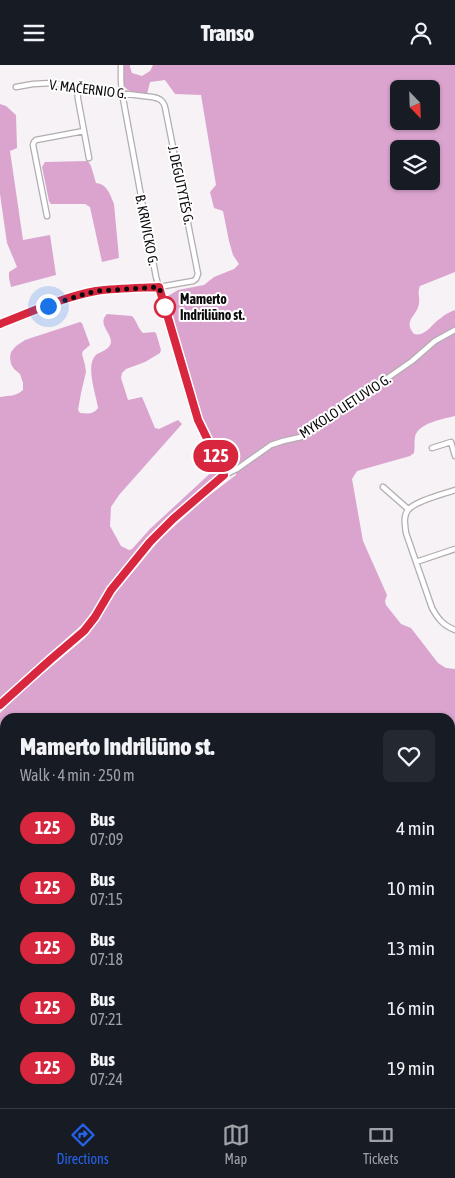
<!DOCTYPE html>
<meta charset="utf-8">
<style>
:root{--surface:#171b24;--page:#242831;--text:#f1f3f6;--muted:#9ea1a6;--line:#363941;--accent:#2563eb}
body{margin:0;font-family:"Asap Condensed",sans-serif;background:var(--page);color:var(--text);height:100vh;display:flex;flex-direction:column;font-size:19px;white-space:nowrap}
*{box-sizing:border-box;margin:0}
p{font-size:16px;color:var(--muted)}
.icon{flex:none;width:28px;height:28px;fill:none;stroke:currentColor;stroke-width:2;stroke-linecap:round;stroke-linejoin:round}
.map{position:relative;flex:1;overflow:hidden}
.drawer{position:absolute;left:0px;top:648px;width:455px;height:396px;display:flex;flex-direction:column;background:var(--surface);border-radius:15px 15px 0 0;box-shadow:0 1px 4px #0004}
.drawer>*{flex:none}
.badge{padding:0 10px;border-radius:16px;font-size:18px;line-height:32px}
.needle{width:32px;rotate:157deg}
.buttons{position:absolute;left:390px;top:15px;display:grid;gap:10px}
.buttons a{display:grid;place-items:center;width:50px;height:50px;border-radius:8px;background:var(--surface);box-shadow:0 1px 4px #0004;font-size:25px}
.you{position:absolute;width:25px;height:25px;margin:-12px;border:4px solid #fff;border-radius:50%;background:#1a73e8;box-shadow:0 0 0 8px #1a73e833}
.map>.badge{position:absolute;translate:-50% -50%;box-shadow:0 0 0 2px #fff}
.round{display:grid;place-items:center;flex:none;width:52px;height:52px;border-radius:8px;background:var(--page)}
.summary{display:flex;align-items:center;justify-content:space-between;height:85px;padding:0 20px}
h1{font-size:24px;font-weight:800;line-height:38px}
ul{padding:0;list-style:none}
li{display:flex;align-items:center;gap:15px;height:60px;padding:0 20px}
li div{flex:1}
li b{display:block;font-size:19px}
li em{font-style:normal}
li .badge{min-width:55px;font-weight:700;text-align:center}
header{display:flex;justify-content:space-between;align-items:center;height:65px;padding:0 20px;background:var(--surface);font-size:22px;font-weight:800}
.tab-bar{display:flex;justify-content:space-around;align-items:center;height:70px;border-top:1px solid var(--line);background:var(--surface);font-size:14px;color:var(--muted)}
.tab-bar a{display:grid;justify-items:center;gap:2px}
.tab-bar .current{color:var(--accent)}
.map>svg:first-child{display:block}
.green{fill:#e5c4de}
.forest{fill:#daa4cf;fill-rule:evenodd}
.lines{fill:none;stroke-linecap:round;stroke-linejoin:round}
.minor-casing{stroke:#b1adb0;stroke-width:7}
.minor{stroke:#fff;stroke-width:4.5}
.line-casing{stroke:#fff;stroke-width:11}
.line{stroke:#d7263d;stroke-width:8}
.walk{stroke:#0d0b0c;stroke-width:5;stroke-dasharray:0 9}
.stop-dot{fill:#fff;stroke:#d7263d;stroke-width:2.5}
.labels{text-anchor:middle;stroke-width:4;stroke-linejoin:round;paint-order:stroke}
.street-label{font-size:14px;fill:#0d0b0c;stroke:#fff}
.stop-label{font-size:14px;font-weight:bold;fill:#0d0b0c;stroke:#fff;text-anchor:start}
</style>
<header><svg class="icon" aria-label="menu" viewBox="0 0 24 24"><path d="M4 6h16M4 12h16M4 18h16"/></svg>Transo<svg class="icon" aria-label="person" viewBox="0 0 24 24"><circle cx="12" cy="8" r="4"/><path d="M4 21q1-7 8-7t8 7"/></svg></header>
<div class="map">
<svg width="455" height="1043" viewBox="0 0 455 1043">
<rect width="100%" height="100%" fill="#f6f2f5"/>
<path class="green" d="M 5,684 L 5,878 L 0,844 L 0,686 Z
M 455,720 L 455,851 L 452,837 L 450,835 L 450,721 Z
M 450,974 L 455,975 L 455,1030 L 450,1034 Z
M 67,1039 L 447,1039 L 445,1043 L 69,1043 Z"/>
<path class="forest" d="M 122,0 L 130,0 L 130,2 L 132,8 L 142,11 L 150,6 L 153,0 L 455,0 L 455,207 L 420,221 C 417,228 420,232 419,238 C 418,251 402,255 414,269 C 426,272 432,258 441,253 C 445,249 450,247 455,245 L 455,351 C 443,354 418,358 415,372 C 414,378 415,383 414,388 L 410,391 L 357,406 L 352,414 L 363,476 L 387,530 L 385,536 L 386,540 L 401,559 L 411,563 L 438,598 L 446,603 L 455,604 L 455,720 L 450,721 L 450,652 L 5,652 L 5,677 L 0,673 L 0,648 L 26,623 L 85,573 L 113,531 L 161,473 L 207,432 L 236,410 L 236,407 L 226,399 L 210,372 L 202,354 L 190,317 L 167,234 L 168,231 L 178,225 L 204,220 L 214,212 L 234,204 L 239,199 L 233,190 L 229,176 L 223,146 L 214,143 L 210,127 L 216,120 L 201,30 L 175,29 L 165,15 L 150,17 L 147,29 L 131,27 L 124,22 L 122,10 ZM 399,24 L 431,24 L 431,56 L 399,56 ZM 399,84 L 431,84 L 431,116 L 399,116 Z
M 0,39 L 6,41 L 16,50 L 17,83 L 10,86 L 23,175 L 50,170 L 56,210 L 11,222 L 9,213 L 9,207 L 17,202 L 7,178 L 0,129 Z
M 88,96 L 91,101 L 96,118 C 107,119 110,129 114,139 L 119,193 L 102,197 L 90,142 L 85,139 L 51,139 L 49,136 L 42,102 L 45,97 Z
M 107,249 L 132,251 C 137,256 138,264 143,268 L 154,267 L 156,268 L 161,285 L 160,288 L 145,297 L 126,304 L 122,308 L 121,313 L 128,335 L 142,332 L 155,363 L 159,364 L 178,355 L 182,359 L 119,430 L 111,442 L 110,461 L 121,481 L 129,485 L 132,484 L 150,464 L 217,402 L 219,407 L 218,409 L 162,458 L 122,506 L 85,557 L 0,633 L 0,332 C 10,330 15,332 23,325 L 23,318 L 20,309 L 14,304 L 11,299 L 10,292 L 11,287 L 16,281 L 25,275 L 80,257 L 82,258 L 90,280 L 83,286 L 82,289 L 85,300 L 86,307 L 81,328 L 78,345 L 80,348 C 88,349 94,349 98,343 C 96,329 85,300 96,290 C 101,286 110,285 111,277 C 111,267 97,259 107,249 Z
M 450,835 L 452,836 L 455,851 L 455,975 L 450,974 Z
M 0,844 L 5,878 L 5,1039 L 67,1039 L 69,1043 L 0,1043 Z"/>
<g class="lines">
<defs>
<path id="minor" d="M 121,0 L 121,16 L 122,28 L 156,212 L 185,313 L 198,355 L 218,396 L 224,410
M 77,23 L 78,34 L 89,93
M 47,151 L 33,80 L 34,77 L 36,75 L 84,66
M 0,259 L 64,235 L 88,228 L 106,225 L 159,222 L 193,216 L 196,214 L 198,209 L 165,42 C 163,35 159,33 152,32 L 77,23 L 52,18 L 33,19 L 16,22
M 432,383 L 451,377 L 455,391
M 383,422 L 408,444
M 455,425 C 444,429 415,436 408,445 C 403,451 405,460 406,468 L 432,543 C 438,554 444,561 455,565
M 416,497 L 455,484
M 0,640 L 50,595 L 84,566 L 111,525 L 150,477 L 160,466 L 220,412 L 237,404 L 271,380 L 283,376 L 301,372 L 389,312 L 412,296 L 435,276 L 455,265
M 0,684 L 5,685
M 450,723 L 455,722
M 450,745 L 455,744
M 450,778 L 455,777
M 450,788 L 455,815
M 450,823 L 455,823
M 0,831 L 5,866
M 450,977 L 455,976
M 0,1014 L 5,1016
M 72,1039 L 73,1043
M 148,1039 L 153,1043
M 140,1043 L 141,1039
M 169,1043 L 170,1039
M 205,1043 L 206,1039
M 239,1043 L 240,1039
M 272,1043 L 273,1039
M 300,1043 L 300,1039
M 347,1043 L 347,1039"/>
</defs>
<use href="#minor" class="minor-casing"/>
<use href="#minor" class="minor"/>
</g>
<g class="lines">
<defs>
<path id="line" d="M 0,259 C 31,247 63,232 96,226 C 117,223 138,223 159,222 L 198,355 L 218,396 L 224,410 L 173,454 L 150,477 L 111,525 L 95,552 L 84,566 L 50,595 L 0,640"/>
</defs>
<use href="#line" class="line-casing"/>
<use href="#line" class="line"/>
<path class="walk" d="M 48,241 L 78,231 L 96,226 L 159,222 L 167,247 L 165,242"/>
</g>
<circle class="stop-dot" cx="165" cy="242" r="10"/>
<g class="labels">
<g class="street-label">
<text transform="translate(88 24) rotate(7)" y="5">V. MAČERNIO G.</text>
<text transform="translate(181 120) rotate(78)" y="5">J. DEGUTYTĖS G.</text>
<text transform="translate(147 165) rotate(79)" y="5">B. KRIVICKO G.</text>
<text transform="translate(345 341) rotate(-33)" y="5">MYKOLO LIETUVIO G.</text>
</g>
<g class="stop-label">
<text x="180" y="239">Mamerto<tspan x="180" dy="16">Indriliūno st.</tspan></text>
</g>
</g>
</svg>
<div class="buttons">
<a><svg class="needle" viewBox="-14 -14 28 28"><path d="M0-13l5 13h-10z" fill="#e53935"/><path d="M0 13l5-13h-10z" fill="#9ea1a6"/></svg></a>
<a><svg class="icon" aria-label="layers" viewBox="0 0 24 24"><path d="M12 4l9 5-9 5-9-5zM3 14l9 5 9-5"/></svg></a>
</div>
<div class="you" style="left:48px;top:241px"></div>
<b class="badge" style="left:216px;top:391px;background:#d7263d;color:#fff">125</b>
<section class="drawer">
<div class="summary"><div><h1>Mamerto Indriliūno st.</h1><p>Walk · 4 min · 250 m</p></div><a class="round"><svg class="icon" aria-label="heart" viewBox="0 0 24 24"><path d="M12 20l-8-8c-3-5 5-10 8-4 3-6 11-1 8 4z"/></svg></a></div>
<ul>
<li><span class="badge" style="background:#d7263d;color:#fff">125</span><div><b>Bus</b><p>07:09</p></div><em>4 min</em></li>
<li><span class="badge" style="background:#d7263d;color:#fff">125</span><div><b>Bus</b><p>07:15</p></div><em>10 min</em></li>
<li><span class="badge" style="background:#d7263d;color:#fff">125</span><div><b>Bus</b><p>07:18</p></div><em>13 min</em></li>
<li><span class="badge" style="background:#d7263d;color:#fff">125</span><div><b>Bus</b><p>07:21</p></div><em>16 min</em></li>
<li><span class="badge" style="background:#d7263d;color:#fff">125</span><div><b>Bus</b><p>07:24</p></div><em>19 min</em></li>
</ul>
</section>
</div>
<nav class="tab-bar">
<a class="current"><svg class="icon" aria-label="directions" viewBox="0 0 24 24"><path d="M12 3l9 9-9 9-9-9zM9 14v-3h6M13 9l2 2-2 2"/></svg>Directions</a>
<a><svg class="icon" aria-label="map" viewBox="0 0 24 24"><path d="M3 6l6-2 6 2 6-2v14l-6 2-6-2-6 2zM9 4v14M15 6v14"/></svg>Map</a>
<a><svg class="icon" aria-label="tickets" viewBox="0 0 24 24"><path d="M3 7h18v10H3zM15 7v10"/></svg>Tickets</a>
</nav>
